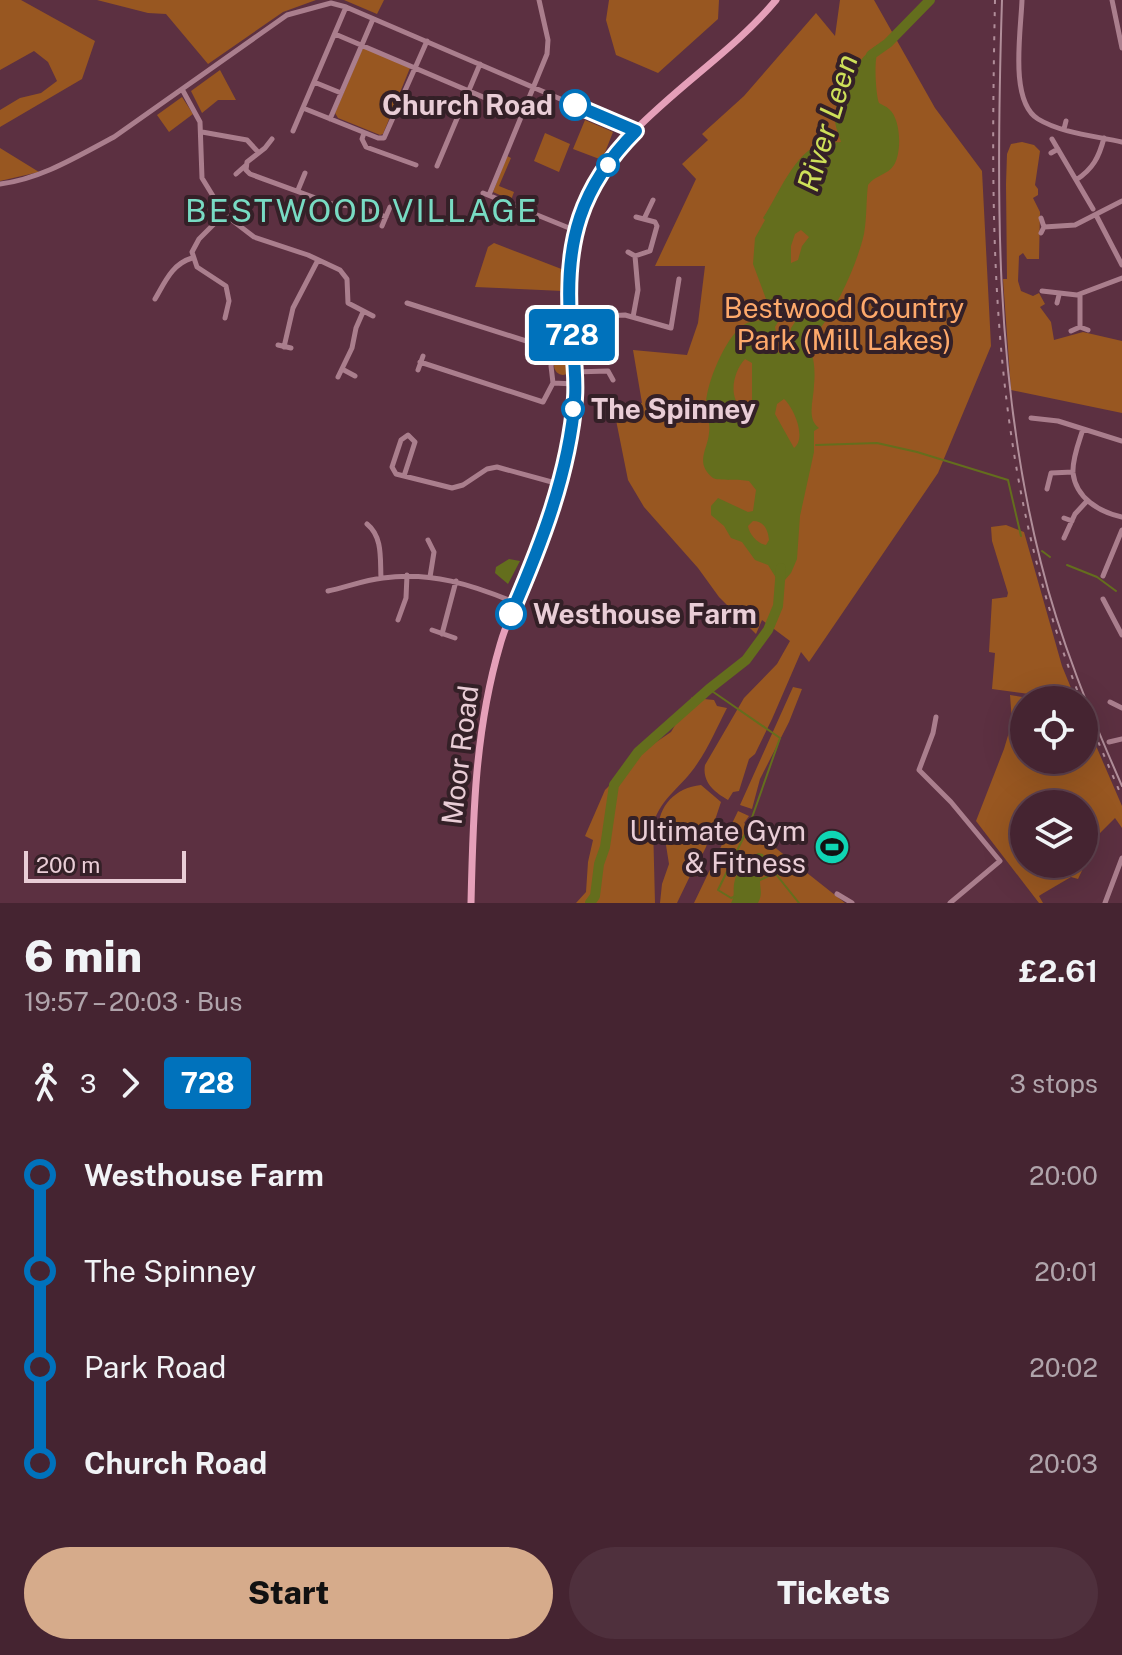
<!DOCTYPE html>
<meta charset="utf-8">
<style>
:root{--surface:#452431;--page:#4f303d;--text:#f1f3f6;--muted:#b0a4ab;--line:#5d414d;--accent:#d6ab8b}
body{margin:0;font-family:"Public Sans",sans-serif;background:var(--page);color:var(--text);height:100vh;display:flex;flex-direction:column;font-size:30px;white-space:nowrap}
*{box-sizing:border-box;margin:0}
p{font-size:26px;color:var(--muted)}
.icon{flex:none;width:44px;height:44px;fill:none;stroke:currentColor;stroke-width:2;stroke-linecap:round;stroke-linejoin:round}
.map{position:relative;height:903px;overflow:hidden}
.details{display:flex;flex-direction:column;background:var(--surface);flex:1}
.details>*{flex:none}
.badge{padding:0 16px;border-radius:6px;font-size:28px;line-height:52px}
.tools{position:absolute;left:1010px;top:686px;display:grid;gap:16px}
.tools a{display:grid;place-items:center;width:88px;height:88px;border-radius:50%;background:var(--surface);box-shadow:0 8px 32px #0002,0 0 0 2px var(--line);font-size:40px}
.scale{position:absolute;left:24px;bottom:20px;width:162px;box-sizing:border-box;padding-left:8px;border:4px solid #e9cdd6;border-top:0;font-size:22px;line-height:28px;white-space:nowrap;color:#e9cdd6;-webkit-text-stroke:6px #342027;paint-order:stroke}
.map>.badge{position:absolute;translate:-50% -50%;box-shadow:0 0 0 4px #fff}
.legs{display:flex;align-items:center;gap:12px;height:88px;padding:0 24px;font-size:26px}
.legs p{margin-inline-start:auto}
.overview{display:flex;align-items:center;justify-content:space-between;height:136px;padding:0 24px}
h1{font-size:44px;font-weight:800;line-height:60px}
.action{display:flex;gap:16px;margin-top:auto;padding:16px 24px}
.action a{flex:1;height:92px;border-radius:48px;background:var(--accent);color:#111;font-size:32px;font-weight:800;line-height:92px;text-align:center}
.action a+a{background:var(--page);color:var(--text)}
ul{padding:0 24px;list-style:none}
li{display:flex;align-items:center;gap:28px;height:96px;font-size:30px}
li i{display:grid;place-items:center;width:12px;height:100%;margin:0 10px;background:currentColor}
li i::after{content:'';width:20px;height:20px;margin:-10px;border:6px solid;border-radius:50%;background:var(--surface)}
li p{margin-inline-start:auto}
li:first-child i{background:linear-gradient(#0000 50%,currentColor 0)}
li:last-child i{background:linear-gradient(currentColor 50%,#0000 0)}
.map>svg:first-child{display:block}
.green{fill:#985721;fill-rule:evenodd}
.water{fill:#646e1d;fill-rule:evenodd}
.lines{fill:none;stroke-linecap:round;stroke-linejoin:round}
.stream{stroke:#646e1d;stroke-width:2}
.river{stroke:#646e1d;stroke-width:10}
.minor{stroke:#aa7e8d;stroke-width:5}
.secondary{stroke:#e5a0b9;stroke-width:7}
.tram{stroke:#b18e9a;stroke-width:2}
.rail{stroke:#b18e9a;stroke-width:2;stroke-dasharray:4 8;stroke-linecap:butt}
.line-1-casing{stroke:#fff;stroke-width:18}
.line-1{stroke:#0072bc;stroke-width:12}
.stop-1-dot{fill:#fff;stroke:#0072bc;stroke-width:4}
.labels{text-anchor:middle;stroke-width:8;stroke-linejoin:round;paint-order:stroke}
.stop-label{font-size:28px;font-weight:bold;fill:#e9cdd6;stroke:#342027;text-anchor:start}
.park-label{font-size:28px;fill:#fea96b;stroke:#342027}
.street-label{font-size:28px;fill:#e9cdd6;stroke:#342027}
.poi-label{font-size:28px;fill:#e9cdd6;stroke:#342027;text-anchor:end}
.water-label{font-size:30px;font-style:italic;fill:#cee059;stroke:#342027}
.quarter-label{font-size:32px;letter-spacing:2px;fill:#78dbc3;stroke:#342027}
</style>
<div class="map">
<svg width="1122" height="903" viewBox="0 0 1122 903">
<rect width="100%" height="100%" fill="#5c3041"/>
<path class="green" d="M 0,0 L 21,0 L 95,41 L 82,79 L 0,127 L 0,110 L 20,98 L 41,93 L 57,81 L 48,62 L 34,51 L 0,70 Z
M 97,0 L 316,0 L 283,12 L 208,64 L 166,14 L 148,13 Z
M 344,0 L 384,0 L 377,14 Z
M 609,0 L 719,0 L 718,19 L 658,73 L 616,55 L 606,20 Z
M 840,0 L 874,0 L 935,108 L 982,171 L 991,346 L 938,473 L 809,662 L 801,652 L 772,719 L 755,754 L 749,759 L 739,791 L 733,792 L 728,800 C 714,792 702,782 705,765 L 744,698 L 777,664 L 790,641 L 762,620 L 756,634 L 719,597 L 698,568 L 644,507 L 628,480 L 616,420 L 622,420 L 627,403 L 642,403 L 633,350 L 687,355 L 698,323 L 705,266 L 655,266 L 696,179 L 682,164 L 708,140 L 702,134 L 744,96 L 816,13 L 835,36 Z
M 364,48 L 410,68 L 383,134 L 380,135 L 338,118 L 335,113 L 362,50 Z
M 220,70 L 236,100 L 218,100 L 202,113 L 191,91 Z
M 182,97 L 193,114 L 169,132 L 157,115 Z
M 585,120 L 613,132 L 602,160 L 573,149 Z
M 545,133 L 570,144 L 559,172 L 534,161 Z
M 1022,142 L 1034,145 L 1040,151 L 1035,185 L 1038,189 L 1038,195 L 1033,198 L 1040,212 L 1039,259 L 1027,259 L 1023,253 L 1019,256 L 1018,281 L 1021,291 L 1033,296 L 1039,293 L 1045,304 L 1040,307 L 1051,322 L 1054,340 L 1083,332 L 1122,341 L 1122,413 L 1011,390 L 1003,279 L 1007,279 L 1006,184 L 1007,154 L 1011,144 Z
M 0,148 L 39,172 L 0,181 Z
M 507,156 L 511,158 L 499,186 L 514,192 L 511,200 L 493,192 Z
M 494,243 L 564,270 L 563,291 L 475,287 L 488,247 Z
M554 366a9 9 0 1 1 18 0a9 9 0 1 1-18 0Z
M 1006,525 L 1024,532 L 1062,666 L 1076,700 L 992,689 L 995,653 L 989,652 L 992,599 L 1007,597 L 1008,593 L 992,541 L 991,527 Z
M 793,687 L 802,689 L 789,722 L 760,779 L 752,809 L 740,805 Z
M 1010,695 L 1041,700 L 1024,700 L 1024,760 L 1084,760 L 1084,718 L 1122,806 L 1122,828 L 1115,818 L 1100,833 L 1078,879 L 1071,877 L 1042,894 L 1039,896 L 1043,903 L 1039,903 L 976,821 L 1004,749 L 1012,722 ZM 1024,804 L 1084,804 L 1084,864 L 1024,864 Z
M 692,697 L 695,705 L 704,699 L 714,700 L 717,706 L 727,708 C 717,727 709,747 697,764 C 682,787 662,796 653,824 L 655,903 L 576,903 L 586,892 L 588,862 L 593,840 L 585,836 L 605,790 L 646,749 L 671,732 Z
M 701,785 L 721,802 L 706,847 L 695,869 L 699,872 L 695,877 L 690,876 L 677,903 L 660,903 L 662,884 L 669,864 L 665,839 L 659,840 C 654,811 672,788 701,785 Z
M 738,811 L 749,816 L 744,823 L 845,903 L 694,903 Z"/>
<path class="water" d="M 879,44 L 883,51 L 877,54 C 874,65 876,95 879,103 C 882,105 886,106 889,109 C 901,119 902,152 894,165 C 888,175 875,175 868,185 C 866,201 867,217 864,234 C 857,264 838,306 819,330 L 810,330 L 804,335 C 804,344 808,345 811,353 C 815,361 815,376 814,385 C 814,399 806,419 819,428 L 814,431 L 814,452 L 800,516 L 797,559 L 791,573 L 784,581 L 778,581 L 768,565 L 755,560 L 742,542 L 731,538 L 724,526 L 711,515 L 711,506 L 718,498 L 748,512 L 753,511 L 756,490 L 749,481 C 740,479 718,481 713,478 C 694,463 708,449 709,433 C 711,422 705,413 706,403 C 707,382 725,339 742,326 C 751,320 755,322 764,319 L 769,307 L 753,264 L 755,238 L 765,220 L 763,218 C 778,196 794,152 822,143 C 828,141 835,143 841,142 C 839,134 834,125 835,116 C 838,91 857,57 879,44 ZM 801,230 L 809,237 L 802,246 L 798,260 L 791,263 L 791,246 L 795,234 ZM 784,312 L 795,322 L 791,328 L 787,351 L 780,354 L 776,349 L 778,341 L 775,327 ZM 745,359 L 752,363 L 752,400 L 748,408 L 742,409 C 728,397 733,372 745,359 ZM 784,399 C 794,408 807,438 794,448 L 775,414 L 777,404 ZM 753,521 C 764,521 768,530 769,540 L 766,545 C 758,544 749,534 748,526 Z
M 509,559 L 520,561 L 508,584 L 495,573 L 496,567 Z
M 758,853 L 763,854 L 766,862 C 764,868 759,874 760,880 C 760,890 763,893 758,903 L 731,903 C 735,896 733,892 734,884 C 736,870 747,860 758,853 Z
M 1031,864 L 1071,864 L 1066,871 L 1048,878 Z"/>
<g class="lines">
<path class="stream" d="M 816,445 L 877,443 L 917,452 L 1008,480 L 1021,536
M 1042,551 L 1050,557
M 1067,565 L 1097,577 L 1116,591
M 709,689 L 780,738 L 749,826 L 718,890 L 731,898 L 736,896
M 760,880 L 775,873 L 799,903"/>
<path class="river" d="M 871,55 L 888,43 L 930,0
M 590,903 L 595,896 L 599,864 L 605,847 L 614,785 L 638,752 L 709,689 L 746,660 L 768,630 L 778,606 L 781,568"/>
<path class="minor" d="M 1022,0 C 1021,31 1009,101 1038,119 C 1061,133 1095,136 1122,142
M 1112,0 L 1122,48
M 335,34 L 523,114
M 314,82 L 341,93
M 182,89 L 200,122 L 202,178 L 224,214 L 254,237 L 308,255 L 340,270 L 347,279 L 348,303 L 373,316
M 303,108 L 378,138 L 384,138 L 427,41
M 330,119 L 373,19
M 1064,129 L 1066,121
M 293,131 L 346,7
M 202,132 L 247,140 L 258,152
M 364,133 L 362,139 L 366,147 L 416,165
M 272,139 L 265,148 L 247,162 L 246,170 L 250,174 L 332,204 L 359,207 L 386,217
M 1052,139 L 1093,209
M 1051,153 L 1058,149
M 437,166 L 480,64
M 236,174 L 245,166
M 1076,180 C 1093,169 1099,157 1104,138
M 0,184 C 41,179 78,156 114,137 L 287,15 L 331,3 L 346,7 L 635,131
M 298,190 L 305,173
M 483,193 L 574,230
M 489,195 L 547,54 L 548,40 L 539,0
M 224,214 L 199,239 L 192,252 L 197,267 L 226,286 L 229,301 L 225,318
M 1096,215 L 1122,265
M 1041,218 L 1044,227 L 1041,233
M 644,219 L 653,200
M 382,226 L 390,207
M 1044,227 L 1075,225 L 1122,201
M 628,252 L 635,256 L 650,251 L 657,226 L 655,222 L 636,217
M 1042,291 L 1077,295 L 1122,278
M 155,299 C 165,282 172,264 192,258
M 407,303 L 545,347 L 554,353 L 573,351
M 1057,303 L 1059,295
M 633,317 L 638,290 L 635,256
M 570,318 L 625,315 L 671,328 L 679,279
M 1080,327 L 1080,294
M 1071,331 L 1080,327 L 1088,330
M 278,345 L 291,348
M 284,347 L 293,308 L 318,260
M 420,362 L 543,402 L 553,383
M 342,369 L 355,376
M 418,370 L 423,356
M 574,372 L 608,371 L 613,380
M 338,377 L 352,348 L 356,328 L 363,312
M 553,383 L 551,366 L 554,353
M 553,383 L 575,384
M 1031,418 L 1058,421 L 1122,441
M 1083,429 C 1079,442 1072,459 1073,473 C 1076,498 1099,512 1122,517
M 404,476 L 415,442 L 408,435 L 401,440 L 392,467 L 396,474 L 452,488 L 463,485 L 487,469 L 497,467 L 559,484
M 1047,489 L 1051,473 L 1073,472
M 1064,518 L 1072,521
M 367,524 C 383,537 380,559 381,578
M 1064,538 L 1075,514 L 1087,501
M 428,540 L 434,552 L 430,577
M 1103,576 L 1122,530
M 328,591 C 346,587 365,580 383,578 C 430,571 473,585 516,603
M 1103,599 L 1122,635
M 398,620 L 406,598 L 407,575
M 432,630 L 455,638
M 442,634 L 456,581
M 1110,702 L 1122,708
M 936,717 L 933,733 L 919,770 L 951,802 L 1000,861 L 950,903
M 1109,742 L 1122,739
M 837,894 L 852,903
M 1105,903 L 1122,858"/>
<path class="secondary" d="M 471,903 C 473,815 475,730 500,645 C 509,613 526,582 539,551 C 553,514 563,473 570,434 C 583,357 551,273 585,200 C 625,115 718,70 776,0"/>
<path class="tram" d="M 1002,0 C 996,189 994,378 1041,563 C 1060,640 1090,713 1122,786"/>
<path class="rail" d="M 995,0 C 990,245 989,467 1081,700
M 1084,709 L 1122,797"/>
</g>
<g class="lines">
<defs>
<path id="line-1" d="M 511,614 C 541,545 569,474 575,398 C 577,372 572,345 570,319 C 565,242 580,187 636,131 L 575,105"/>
</defs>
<use href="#line-1" class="line-1-casing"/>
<use href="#line-1" class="line-1"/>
</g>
<defs>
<symbol id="stadium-disc" viewBox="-11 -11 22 22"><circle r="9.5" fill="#0fd5b4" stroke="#342027"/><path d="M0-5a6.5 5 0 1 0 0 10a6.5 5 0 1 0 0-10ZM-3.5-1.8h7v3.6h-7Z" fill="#111"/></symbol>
</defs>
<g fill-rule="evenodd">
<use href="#stadium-disc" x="812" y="827" width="40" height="40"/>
</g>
<g class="stop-1-dot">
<circle cx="575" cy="105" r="14"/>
<circle cx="608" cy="165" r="10"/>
<circle cx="573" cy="409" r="10"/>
<circle cx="511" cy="614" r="14"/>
</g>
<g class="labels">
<g class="stop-label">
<text x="553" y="115" text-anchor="end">Church Road</text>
<text x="591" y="419">The Spinney</text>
<text x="533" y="624">Westhouse Farm</text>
</g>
<g class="park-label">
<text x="844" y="318">Bestwood Country<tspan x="844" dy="32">Park (Mill Lakes)</tspan></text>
</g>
<g class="street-label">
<text transform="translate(460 755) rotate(-83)" y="10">Moor Road</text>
</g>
<g class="poi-label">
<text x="806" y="841">Ultimate Gym<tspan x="806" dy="32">&amp; Fitness</tspan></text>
</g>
<g class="water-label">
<text transform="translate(828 123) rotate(-73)" y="10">River Leen</text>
</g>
<g class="quarter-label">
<text x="362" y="222">BESTWOOD VILLAGE</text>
</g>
</g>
</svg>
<div class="tools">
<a><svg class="icon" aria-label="locate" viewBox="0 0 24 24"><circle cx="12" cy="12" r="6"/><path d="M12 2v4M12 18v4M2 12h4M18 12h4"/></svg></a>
<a><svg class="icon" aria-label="layers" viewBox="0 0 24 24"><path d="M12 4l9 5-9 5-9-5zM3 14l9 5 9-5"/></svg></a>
</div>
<div class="scale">200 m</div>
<b class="badge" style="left:572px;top:335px;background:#0072bc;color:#fff">728</b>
</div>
<section class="details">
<div class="overview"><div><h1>6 min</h1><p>19:57 – 20:03 · Bus</p></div><b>£2.61</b></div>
<div class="legs"><svg class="icon" aria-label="walk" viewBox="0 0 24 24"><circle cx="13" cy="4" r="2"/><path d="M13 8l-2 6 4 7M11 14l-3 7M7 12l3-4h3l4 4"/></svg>3<svg class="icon" aria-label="forward" viewBox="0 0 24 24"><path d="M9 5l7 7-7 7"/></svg><b class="badge" style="background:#0072bc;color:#fff">728</b><p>3 stops</p></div>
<ul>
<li><i style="color:#0072bc"></i><b>Westhouse Farm</b><p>20:00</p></li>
<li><i style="color:#0072bc"></i><span>The Spinney</span><p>20:01</p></li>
<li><i style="color:#0072bc"></i><span>Park Road</span><p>20:02</p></li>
<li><i style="color:#0072bc"></i><b>Church Road</b><p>20:03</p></li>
</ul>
<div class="action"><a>Start</a><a>Tickets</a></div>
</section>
